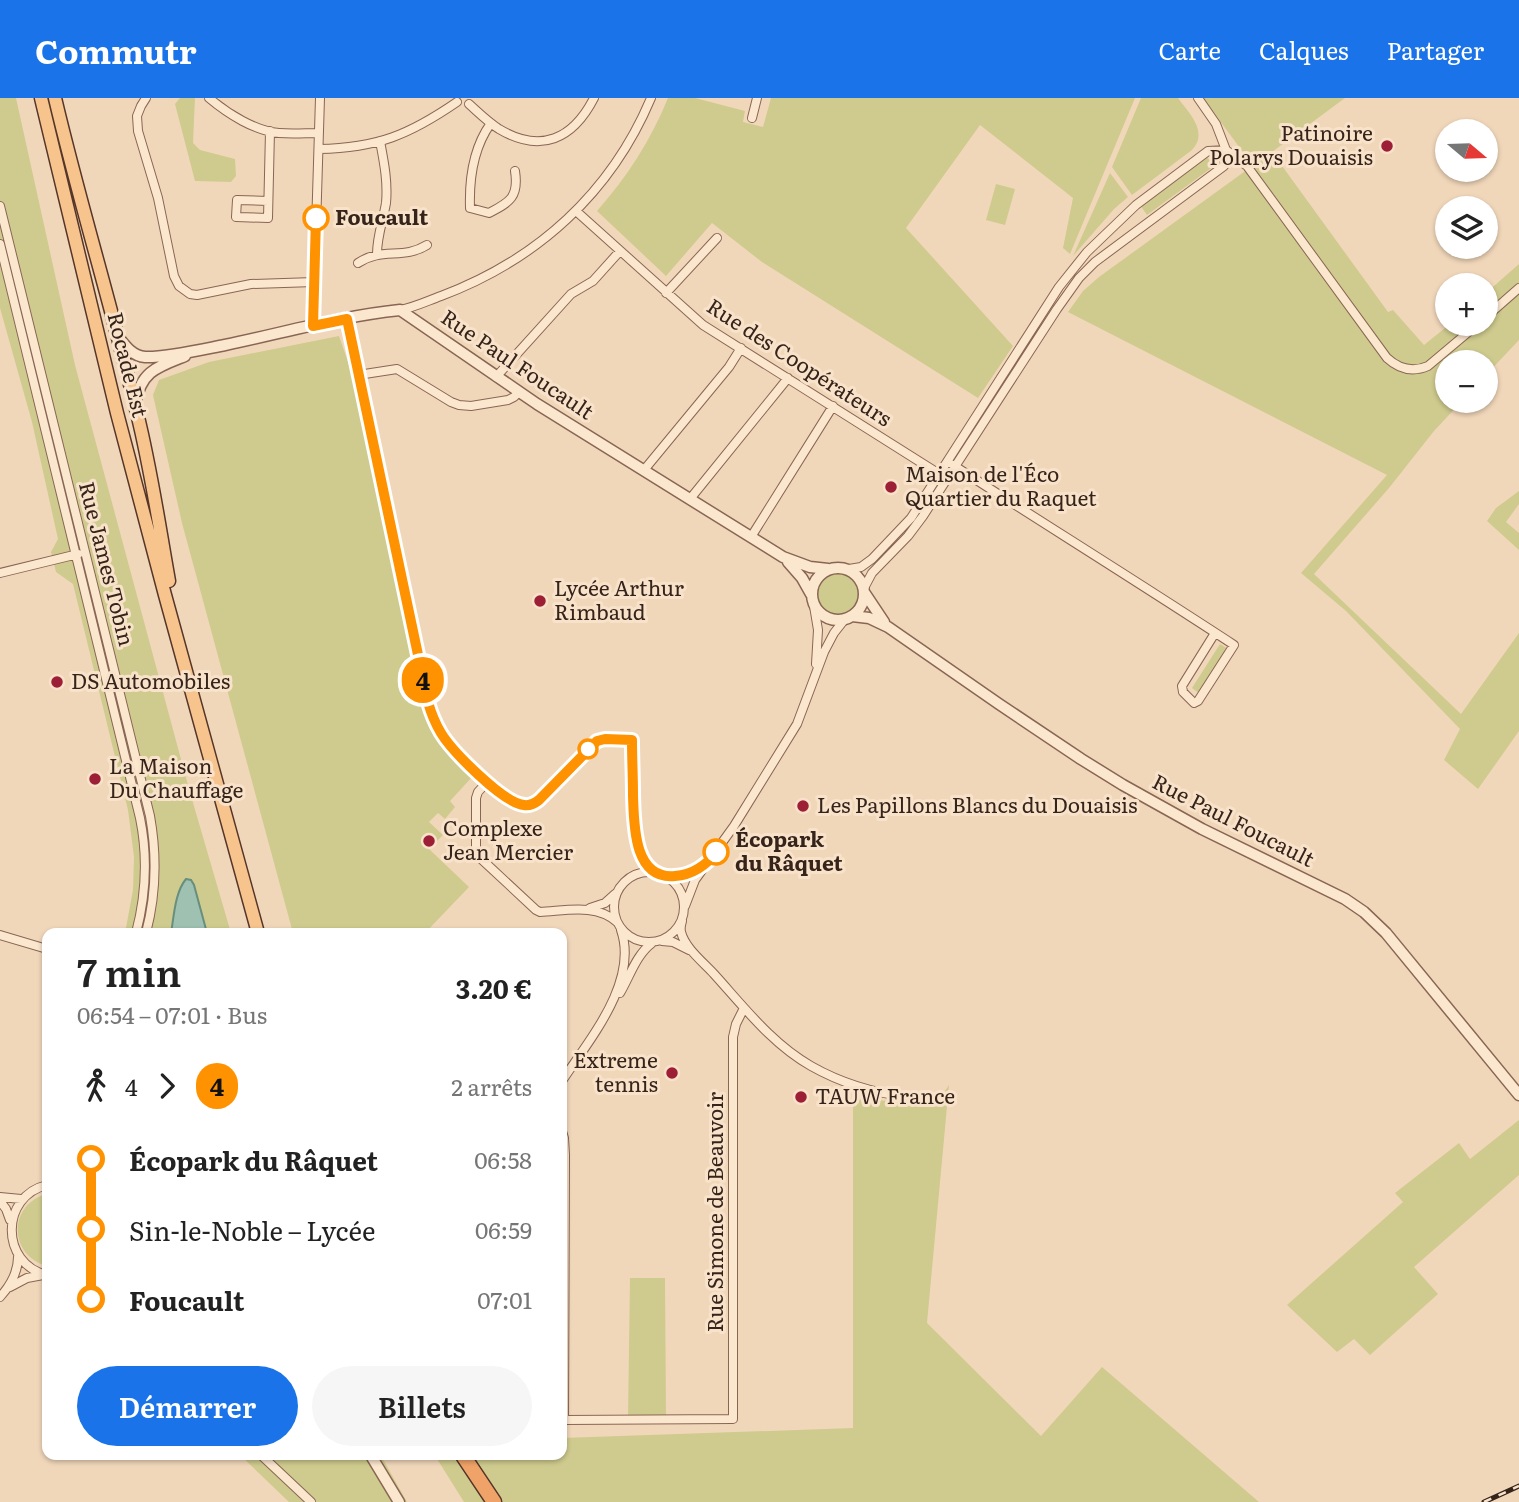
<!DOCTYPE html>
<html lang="fr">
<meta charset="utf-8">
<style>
:root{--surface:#fff;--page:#f6f6f6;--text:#222;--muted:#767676;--accent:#1a73e8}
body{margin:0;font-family:Literata,serif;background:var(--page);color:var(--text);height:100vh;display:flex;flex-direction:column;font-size:26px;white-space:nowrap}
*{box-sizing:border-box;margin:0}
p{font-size:23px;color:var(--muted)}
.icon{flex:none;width:38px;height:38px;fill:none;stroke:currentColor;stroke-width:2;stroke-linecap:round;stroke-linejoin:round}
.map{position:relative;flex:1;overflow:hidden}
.sheet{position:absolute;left:42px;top:830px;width:525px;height:532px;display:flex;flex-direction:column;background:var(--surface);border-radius:14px;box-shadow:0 2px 5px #0004}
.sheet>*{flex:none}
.badge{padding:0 14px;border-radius:23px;font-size:24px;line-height:46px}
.needle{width:46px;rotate:109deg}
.fabs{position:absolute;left:1435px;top:21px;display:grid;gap:14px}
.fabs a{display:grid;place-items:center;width:63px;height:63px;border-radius:50%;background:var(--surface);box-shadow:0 2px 5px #0004;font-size:35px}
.map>.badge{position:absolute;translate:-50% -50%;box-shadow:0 0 0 4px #fff}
.legs{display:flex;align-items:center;gap:10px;height:77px;padding:0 35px;font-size:23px}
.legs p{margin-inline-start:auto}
.summary{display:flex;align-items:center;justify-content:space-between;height:119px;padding:0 35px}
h1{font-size:38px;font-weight:600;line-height:52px}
.action{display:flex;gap:14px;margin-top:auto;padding:14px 35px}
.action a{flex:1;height:80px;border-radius:42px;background:var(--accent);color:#fff;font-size:28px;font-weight:600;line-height:80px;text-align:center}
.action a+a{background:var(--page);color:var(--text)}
ul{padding:0 35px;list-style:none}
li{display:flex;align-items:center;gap:24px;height:70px;font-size:26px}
li i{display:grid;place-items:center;width:10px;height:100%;margin:0 9px;background:currentColor}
li i::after{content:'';width:18px;height:18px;margin:-9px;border:5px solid;border-radius:50%;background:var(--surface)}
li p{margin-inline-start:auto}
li:first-child i{background:linear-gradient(#0000 50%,currentColor 0)}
li:last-child i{background:linear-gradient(currentColor 50%,#0000 0)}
header{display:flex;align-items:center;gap:42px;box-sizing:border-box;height:98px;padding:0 35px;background:var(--accent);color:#fff}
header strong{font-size:33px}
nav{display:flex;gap:38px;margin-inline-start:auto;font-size:24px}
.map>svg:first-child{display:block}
.green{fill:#cfcb8e}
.water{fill:#9fc1b1;stroke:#678f7e;stroke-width:2}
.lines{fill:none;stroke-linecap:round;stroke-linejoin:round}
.minor-casing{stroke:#896654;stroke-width:10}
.tertiary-casing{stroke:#896654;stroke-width:13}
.primary-casing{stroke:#553629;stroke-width:15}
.trunk-casing{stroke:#553629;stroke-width:17}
.minor{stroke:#fbe6ce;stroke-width:8}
.tertiary{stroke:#fbe6ce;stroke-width:10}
.primary{stroke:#f8c48e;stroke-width:12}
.trunk{stroke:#f0a368;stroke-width:14}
.rail-casing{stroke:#36231a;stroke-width:5}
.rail{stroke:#f8e3ca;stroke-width:2.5;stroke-dasharray:8;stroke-linecap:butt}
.line-1-casing{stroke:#fff;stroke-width:16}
.line-1{stroke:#ff9200;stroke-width:10}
.poi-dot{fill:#9c1f36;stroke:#f8e3ca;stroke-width:2.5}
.stop-1-dot{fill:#fff;stroke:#ff9200;stroke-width:3.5}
.labels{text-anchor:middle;stroke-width:6;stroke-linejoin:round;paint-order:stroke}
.poi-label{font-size:21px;fill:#36231a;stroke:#f8e3ca;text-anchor:start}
.stop-label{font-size:21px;font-weight:bold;fill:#36231a;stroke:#f8e3ca;text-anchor:start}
.street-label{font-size:21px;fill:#36231a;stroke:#f8e3ca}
</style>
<header>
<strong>Commutr</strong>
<nav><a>Carte</a><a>Calques</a><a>Partager</a></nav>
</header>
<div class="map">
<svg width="1519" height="1404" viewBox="0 0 1519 1404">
<rect width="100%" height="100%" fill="#f1d7ba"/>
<path class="green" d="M 0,0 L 16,0 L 75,267 L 189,691 L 231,835 L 125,835 L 133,792 L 134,759 L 128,712 L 73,486 L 56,474 L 51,454 L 58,441 L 32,324 L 0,210 Z
M 180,0 L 195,0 L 193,45 L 200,52 L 235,61 L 236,78 L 231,84 L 195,83 L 175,6 Z
M 668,0 L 695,0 L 745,13 L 743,24 L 763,29 L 771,0 L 1135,0 L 1070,156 L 1063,150 L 1073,100 L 980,27 L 906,130 L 1013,248 L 978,300 L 762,164 L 712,125 L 666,178 L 597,113 C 627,79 651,42 668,0 Z
M 1141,0 L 1178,0 C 1189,15 1209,34 1192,52 L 1132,97 L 1112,69 Z
M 1203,0 L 1345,0 L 1272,54 L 1388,214 L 1393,212 L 1424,247 L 1450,226 L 1486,226 L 1486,195 L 1519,166 L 1519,242 L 1486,277 L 1486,264 L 1447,264 L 1447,303 L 1462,303 L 1434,333 L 1389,390 L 1314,476 L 1461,616 L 1519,535 L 1519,633 L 1478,691 L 1444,662 L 1460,631 L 1346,513 L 1301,475 L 1387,377 L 1068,214 L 1083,193 L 1099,179 L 1266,58 L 1264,55 L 1251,65 Z
M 1207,59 L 1214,68 L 1147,117 L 1140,107 Z
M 1110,75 L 1128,99 L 1114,111 L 1073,158 Z
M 996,86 L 1015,91 L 1005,127 L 986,122 Z
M 339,238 L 354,281 L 425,608 C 437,641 448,654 474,677 L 450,703 L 455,709 L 445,721 L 438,715 L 429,724 L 443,737 L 429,751 L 469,789 L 425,835 L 293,835 L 182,425 L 153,297 L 159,282 L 209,264 Z
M 1519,393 L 1519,406 L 1506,424 L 1519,435 L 1519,452 L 1487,423 L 1496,410 Z
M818 496a20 20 0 1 1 40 0a20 20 0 1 1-40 0Z
M 1220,546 L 1228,551 L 1200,596 L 1192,590 Z
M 949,987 L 927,1225 L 1041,1338 L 1102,1269 L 1259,1404 L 464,1404 L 434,1356 L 562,1356 L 562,1340 L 853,1330 L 853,1001 L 909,1004 L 939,1002 Z
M 1519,1022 L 1519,1077 L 1414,1169 L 1438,1196 L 1370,1257 L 1354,1241 L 1337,1254 L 1287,1207 L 1403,1104 L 1395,1095 L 1459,1045 L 1470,1061 Z
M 47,1096 L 47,1168 C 8,1157 8,1106 47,1096 Z
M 630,1180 L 665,1180 L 666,1319 L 628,1319 Z
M 239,1356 L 380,1356 L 407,1404 L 289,1404 Z"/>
<path class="water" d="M 186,781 L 191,782 L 194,787 L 207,835 L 171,835 C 174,818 175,794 186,781 Z"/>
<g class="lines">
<defs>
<path id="minor" d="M 146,0 L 141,8 L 137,18 L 138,33 L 158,100 L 174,178 L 179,188 L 190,196 L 197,197 L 251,186 L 314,184
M 209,0 C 228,16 255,33 279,35 C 293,36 306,35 319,35
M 469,6 C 479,15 488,24 499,31 C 541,56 573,41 594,0
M 752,20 L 757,0
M 491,25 C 473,50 469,80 470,110 L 489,115 C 510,104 519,99 515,73
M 319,51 C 377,50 409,37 457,4
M 1226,52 L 1247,68 L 1387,260 C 1399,271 1412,275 1428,268 L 1478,226
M 268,103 L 237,102 L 236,119 L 268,120 L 270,33
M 0,108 L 150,718 C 157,757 156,797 146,835
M 576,113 L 703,227 L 944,379
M 0,146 L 140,720 C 148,759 146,797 136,835
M 377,156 C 377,138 383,123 386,105 C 388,84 384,64 380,43
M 358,165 C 382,149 403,162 427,147
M 666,195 L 717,140
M 400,212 C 415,209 427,203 441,198 C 537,162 611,95 651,0
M 1486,219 L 1519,190
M 347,221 L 430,612 C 441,642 465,662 487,684 L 478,694 L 476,700 L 476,752 L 478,758 L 536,812 L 540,814 C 565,813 596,805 617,824
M 313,228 L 320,0
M 358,277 L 397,271 L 451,304 L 459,307 L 471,308 L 508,302 L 514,299 L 519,294
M 496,279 L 571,196 L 593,183 L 620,153
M 953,367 C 1046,427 1141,486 1234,547 L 1198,603 L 1194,605 L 1183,594 L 1182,588 L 1215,535
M 644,372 L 729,269 L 741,250
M 690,401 L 788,280
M 751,439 L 833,308
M 849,471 L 861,469 L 872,461 L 911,420 L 1059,189 L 1087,154 L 1136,107 L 1208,53 L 1226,52
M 0,475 L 78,456
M 864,490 L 872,475 L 908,438 L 923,418 L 1057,211 L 1079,180 L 1095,164 L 1224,68 L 1226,52 L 1216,26 L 1198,0
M 814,508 L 818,532 L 816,566
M614 809a35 35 0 1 1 70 0a35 35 0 1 1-70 0Z
M 667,778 L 685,777 L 703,767
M 685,808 L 695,782 L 734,728 L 797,626 L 824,554 L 834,535 L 845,521
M 590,810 L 605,805 L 615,796
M 682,823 C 681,828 680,829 681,834 C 685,850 703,864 714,876 C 744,909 772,946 811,968 C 841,985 874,995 908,999
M 0,837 L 47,851
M 662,843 L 673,844 L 689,852
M 620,895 C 630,878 636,857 652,845
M 562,983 C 589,942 639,884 621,832
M 562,1033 L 564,1040 L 565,1057 L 564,1322 L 733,1321 L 733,939 L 736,926 L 744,910
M 47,1087 C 0,1098 0,1166 47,1177
M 0,1099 L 21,1101
M 0,1103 L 6,1111 L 10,1122
M 10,1189 L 27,1180 L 43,1177
M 0,1199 C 10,1188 18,1175 18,1159
M 260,1356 L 311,1404"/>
<path id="tertiary" d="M 119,240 C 126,249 133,258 145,259 C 165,260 204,251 225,247 C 283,235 341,218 400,212 L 537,306 L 783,459 L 810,469 L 828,471
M 135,306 C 141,273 157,269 185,258
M 788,464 L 802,480 L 811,496
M812 496a26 26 0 1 1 52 0a26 26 0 1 1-52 0Z
M 864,494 L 884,524
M 852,518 L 869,520 L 888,529 L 999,606 L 1081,661 L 1123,687 L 1202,731 L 1345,801 L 1364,814 L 1386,835 L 1519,997
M 370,1356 L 399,1404"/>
<path id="primary" d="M 41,0 L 117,315 L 165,497 L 258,835
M 55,0 C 80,106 112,209 137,315 C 151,371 159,427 169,483"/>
<path id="trunk" d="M 462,1356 L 494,1404"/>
</defs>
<use href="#minor" class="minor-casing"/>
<use href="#tertiary" class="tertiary-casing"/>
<use href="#primary" class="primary-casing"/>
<use href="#trunk" class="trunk-casing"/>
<use href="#minor" class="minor"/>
<use href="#tertiary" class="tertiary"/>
<use href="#primary" class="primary"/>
<use href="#trunk" class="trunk"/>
<defs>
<path id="rail" d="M 1484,1404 L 1519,1388"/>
</defs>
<use href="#rail" class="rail-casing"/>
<use href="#rail" class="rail"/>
</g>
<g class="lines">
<defs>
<path id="line-1" d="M 316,120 L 313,228 L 347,221 L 428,604 C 431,615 435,625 441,635 C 452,653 503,705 524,707 C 530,708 534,706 539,702 L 597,643 L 605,641 L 632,642 C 632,660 633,679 633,697 C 634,725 633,782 675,778 C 692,777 707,767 716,754"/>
</defs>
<use href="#line-1" class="line-1-casing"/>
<use href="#line-1" class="line-1"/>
</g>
<g class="poi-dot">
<circle cx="1387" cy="48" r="7"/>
<circle cx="891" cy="389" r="7"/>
<circle cx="540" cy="503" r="7"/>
<circle cx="57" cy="584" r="7"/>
<circle cx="95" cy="681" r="7"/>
<circle cx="803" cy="708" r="7"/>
<circle cx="429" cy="743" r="7"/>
<circle cx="672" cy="975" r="7"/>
<circle cx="801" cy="999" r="7"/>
</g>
<g class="stop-1-dot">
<circle cx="316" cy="120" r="12"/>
<circle cx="588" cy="651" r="9"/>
<circle cx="716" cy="754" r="12"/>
</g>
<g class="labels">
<g class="poi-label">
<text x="1373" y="43" text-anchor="end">Patinoire<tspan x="1373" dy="24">Polarys Douaisis</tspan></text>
<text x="905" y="384">Maison de l'Éco<tspan x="905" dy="24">Quartier du Raquet</tspan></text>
<text x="554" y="498">Lycée Arthur<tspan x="554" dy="24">Rimbaud</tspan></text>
<text x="71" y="591">DS Automobiles</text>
<text x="109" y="676">La Maison<tspan x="109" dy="24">Du Chauffage</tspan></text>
<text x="817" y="715">Les Papillons Blancs du Douaisis</text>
<text x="443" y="738">Complexe<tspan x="443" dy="24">Jean Mercier</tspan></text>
<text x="658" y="970" text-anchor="end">Extreme<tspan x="658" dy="24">tennis</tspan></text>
<text x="815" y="1006">TAUW France</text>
</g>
<g class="stop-label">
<text x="335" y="127">Foucault</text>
<text x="735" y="749">Écopark<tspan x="735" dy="24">du Râquet</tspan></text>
</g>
<g class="street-label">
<text transform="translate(799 265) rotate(33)" y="7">Rue des Coopérateurs</text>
<text transform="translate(127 267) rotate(76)" y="7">Rocade Est</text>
<text transform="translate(517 267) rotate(34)" y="7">Rue Paul Foucault</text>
<text transform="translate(106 466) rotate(76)" y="7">Rue James Tobin</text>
<text transform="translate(1233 723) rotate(27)" y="7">Rue Paul Foucault</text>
<text transform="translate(716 1114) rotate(-90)" y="7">Rue Simone de Beauvoir</text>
</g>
</g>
</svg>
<div class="fabs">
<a><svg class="needle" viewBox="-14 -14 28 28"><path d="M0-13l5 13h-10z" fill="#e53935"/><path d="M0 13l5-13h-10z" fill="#767676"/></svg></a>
<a><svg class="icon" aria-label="layers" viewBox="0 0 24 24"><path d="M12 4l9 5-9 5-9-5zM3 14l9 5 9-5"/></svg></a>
<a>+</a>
<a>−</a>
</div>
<b class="badge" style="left:423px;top:582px;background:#ff9200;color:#111">4</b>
<section class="sheet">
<div class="summary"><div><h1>7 min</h1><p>06:54 – 07:01 · Bus</p></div><b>3.20 €</b></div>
<div class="legs"><svg class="icon" aria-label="walk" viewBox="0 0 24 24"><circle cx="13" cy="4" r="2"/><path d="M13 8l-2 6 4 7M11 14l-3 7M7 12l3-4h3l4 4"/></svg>4<svg class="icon" aria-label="forward" viewBox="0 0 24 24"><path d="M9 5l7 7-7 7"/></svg><b class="badge" style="background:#ff9200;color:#111">4</b><p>2 arrêts</p></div>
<ul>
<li><i style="color:#ff9200"></i><b>Écopark du Râquet</b><p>06:58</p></li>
<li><i style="color:#ff9200"></i><span>Sin-le-Noble – Lycée</span><p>06:59</p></li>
<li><i style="color:#ff9200"></i><b>Foucault</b><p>07:01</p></li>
</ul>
<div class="action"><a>Démarrer</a><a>Billets</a></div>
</section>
</div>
